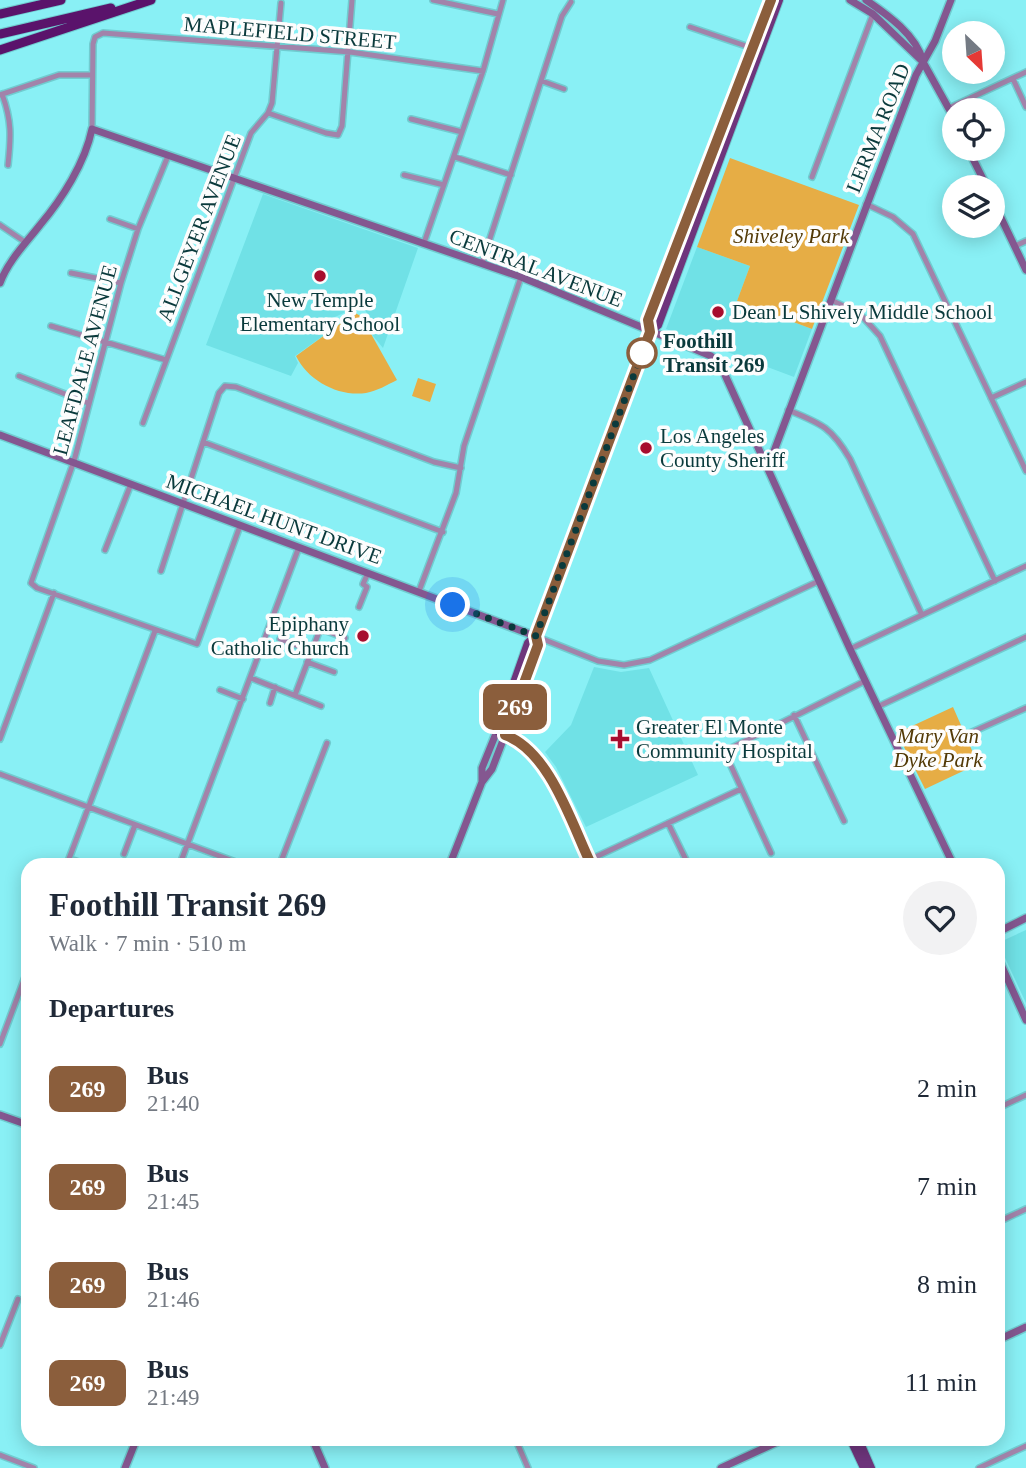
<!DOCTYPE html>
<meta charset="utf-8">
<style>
:root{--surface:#fff;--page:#f2f2f3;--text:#1f2937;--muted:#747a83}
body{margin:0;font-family:"Times New Roman",serif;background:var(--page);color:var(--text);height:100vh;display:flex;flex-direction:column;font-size:26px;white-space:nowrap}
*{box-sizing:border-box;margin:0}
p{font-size:23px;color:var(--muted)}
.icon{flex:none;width:38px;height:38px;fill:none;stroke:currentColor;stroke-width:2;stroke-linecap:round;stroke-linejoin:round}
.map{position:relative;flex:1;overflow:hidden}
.drawer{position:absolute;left:21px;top:858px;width:984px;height:588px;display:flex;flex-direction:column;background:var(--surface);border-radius:21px;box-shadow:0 4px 18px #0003}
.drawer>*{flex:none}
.badge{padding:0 14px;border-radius:10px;font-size:24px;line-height:46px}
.needle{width:46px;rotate:155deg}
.buttons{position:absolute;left:942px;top:21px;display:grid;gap:14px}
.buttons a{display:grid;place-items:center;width:63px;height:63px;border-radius:50%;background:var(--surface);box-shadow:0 4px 18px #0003;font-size:35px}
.you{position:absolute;width:35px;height:35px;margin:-18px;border:5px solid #fff;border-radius:50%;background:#1a73e8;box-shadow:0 0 0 10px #1a73e833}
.map>.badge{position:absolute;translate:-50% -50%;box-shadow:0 0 0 4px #fff}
h2{padding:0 28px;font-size:26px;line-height:63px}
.round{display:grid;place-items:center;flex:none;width:74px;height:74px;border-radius:37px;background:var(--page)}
.headline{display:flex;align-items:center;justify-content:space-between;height:119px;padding:0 28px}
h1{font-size:33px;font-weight:800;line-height:52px}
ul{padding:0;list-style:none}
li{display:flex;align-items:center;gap:21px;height:98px;padding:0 28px}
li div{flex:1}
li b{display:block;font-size:26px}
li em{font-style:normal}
li .badge{min-width:77px;font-weight:700;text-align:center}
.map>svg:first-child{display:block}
.built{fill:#70e1e6}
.green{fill:#e6ad45}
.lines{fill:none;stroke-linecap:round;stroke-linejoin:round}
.street-casing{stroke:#70ccd0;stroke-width:8}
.secondary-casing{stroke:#70ccd0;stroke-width:10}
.primary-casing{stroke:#70ccd0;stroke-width:10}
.highway-casing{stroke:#70ccd0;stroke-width:11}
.street{stroke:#a283aa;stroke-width:5}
.secondary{stroke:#845790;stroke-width:7}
.primary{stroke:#6e357c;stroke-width:8}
.highway{stroke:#5a136b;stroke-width:9}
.line-casing{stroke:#fff;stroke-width:16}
.line{stroke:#8b5e3c;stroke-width:10}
.walk{stroke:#0a3a3c;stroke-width:7;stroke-dasharray:0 12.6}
.poi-dot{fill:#a70d2e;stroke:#fdfdfd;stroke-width:2.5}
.stop-dot{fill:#fff;stroke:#8b5e3c;stroke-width:3.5}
.labels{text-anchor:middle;stroke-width:7;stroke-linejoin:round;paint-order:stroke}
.street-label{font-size:21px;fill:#0a3a3c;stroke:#fdfdfd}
.park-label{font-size:21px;font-style:italic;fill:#533a07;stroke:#fdfdfd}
.poi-label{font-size:21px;fill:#0a3a3c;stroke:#fdfdfd;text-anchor:start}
.stop-label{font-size:21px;font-weight:bold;fill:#0a3a3c;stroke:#fdfdfd;text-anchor:start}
</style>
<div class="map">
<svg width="1026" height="1468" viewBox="0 0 1026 1468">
<rect width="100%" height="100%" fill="#89f0f5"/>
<path class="built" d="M 263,194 L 418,248 L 383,348 L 369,331 L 375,327 L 362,305 L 328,320 L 323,336 L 295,356 L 298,363 L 291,376 L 206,345 Z
M 697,247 L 750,266 L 737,301 L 812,329 L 794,377 L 666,329 Z
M 594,667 L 621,672 L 649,668 L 698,775 L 586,827 L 556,767 L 545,752 L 571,725 Z
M 1026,930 L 1026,1003 L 999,945 L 1000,942 Z"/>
<path class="green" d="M 730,158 L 859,205 L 812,329 L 737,301 L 750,266 L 697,247 Z
M 355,313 L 361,316 L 397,380 C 387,385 377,391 366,393 C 339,397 308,381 296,356 Z
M 418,378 L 436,384 L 430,402 L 412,396 Z
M 953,707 L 978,764 L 925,789 L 897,733 Z"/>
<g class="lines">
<defs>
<path id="street" d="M 433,0 L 498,14
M 690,27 L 752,48
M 1013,79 L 1026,107
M 542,81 L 564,89
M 2,94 C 12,121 11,137 8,165
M 0,95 L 59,75 L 92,75
M 949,108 L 1026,72
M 268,113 L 326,133 L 338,135 L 342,126 L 352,0
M 411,119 L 462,132
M 92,129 L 93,44 L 95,37 L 103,33 L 350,52 L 483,71
M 168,156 L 138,229 L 121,283 L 74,461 L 31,583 L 37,588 L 197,644 L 240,526
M 455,157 L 511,175
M 404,175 L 444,185
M 812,177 L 873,14
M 866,204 L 893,217 L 913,234 L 1026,471
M 110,219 L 138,229
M 0,225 L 25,242
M 424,243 L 483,71 L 503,0
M 1015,246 L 1026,241
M 482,263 L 562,16 L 571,2
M 71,273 L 121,283
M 831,300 L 860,314 L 880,336 L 995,581
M 51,326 L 166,360
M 19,376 L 88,403
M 991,398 L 1026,382
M 788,410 C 822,424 831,427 850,459 L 922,615
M 143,423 L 251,133 L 268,113 L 272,103 L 281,3
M 203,442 L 443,532
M 105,550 L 131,484
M 161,571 L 219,393 L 225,386 L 236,387 L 434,462 L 461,468
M 419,591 L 456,493 L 464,446 L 521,277
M 359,607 L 367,587 L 363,584 L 368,573
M 535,636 L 598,661 L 624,665 L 650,660 L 819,581
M 280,639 L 311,651
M 850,649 L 1026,566
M 307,662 L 334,672
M 251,678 L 321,706
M 220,690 L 243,699
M 295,695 L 319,632 L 324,630 L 345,638
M 270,703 L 275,687
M 877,707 L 1026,637
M 794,715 L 844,821
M 970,733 L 1026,708
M 0,739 L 54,593
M 0,774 L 241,864
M 668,823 L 688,864
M 771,853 L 726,755 L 727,750 L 865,681
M 124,854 L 135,825
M 70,859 L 85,864
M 589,860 L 741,789
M 67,864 L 155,631
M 180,864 L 299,547
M 280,864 L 327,743
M 0,1044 L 28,969
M 998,1108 L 1026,1095
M 998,1222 L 1026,1209
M 0,1345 L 18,1299
M 515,1438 L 528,1468
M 0,1455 L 34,1468
M 979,1468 L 1026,1446"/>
<path id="secondary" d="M 850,0 L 873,14 L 923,62 L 954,118
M 866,0 C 888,15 916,35 923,61
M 968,149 L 987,187
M 992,199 L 1026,270
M 0,283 C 8,261 26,243 40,225 C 62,199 85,163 92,129 L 521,277 L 711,356 L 720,364 L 850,649 L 953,864
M 0,435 L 535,636
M 768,467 L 916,75 L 935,41 L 951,0
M 482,781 L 482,768 L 497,731
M 450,864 L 482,782 L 492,769 L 505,735
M 998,932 L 1026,918
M 998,958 L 1026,1020
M 0,1115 L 28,1125
M 998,1340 L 1026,1327
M 312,1438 L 325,1468
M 125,1468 L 137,1438
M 721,1468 L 786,1438"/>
<path id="primary" d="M 650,332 L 648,320 L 771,0
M 505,735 L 538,645 L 535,636
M 591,864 L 547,772 L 515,740 L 497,731 L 528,643 L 535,636 L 650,332 L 658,325 L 779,0
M 850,1438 L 864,1468
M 858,1438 L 871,1468"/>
<path id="highway" d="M 0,14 L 61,0
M 0,34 L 111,8
M 0,50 L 151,0"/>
</defs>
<use href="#street" class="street-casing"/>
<use href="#secondary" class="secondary-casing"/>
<use href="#primary" class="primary-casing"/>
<use href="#highway" class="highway-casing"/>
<use href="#street" class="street"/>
<use href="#secondary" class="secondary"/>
<use href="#primary" class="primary"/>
<use href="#highway" class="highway"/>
</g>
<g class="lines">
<defs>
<path id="line" d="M 591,864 C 572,825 550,751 505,735 L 538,645 L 536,636 L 650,332 L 648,320 L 771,0"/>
</defs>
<use href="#line" class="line-casing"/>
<use href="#line" class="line"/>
<path class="walk" d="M 453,605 L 536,636 L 644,348 L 642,353"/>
</g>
<g class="poi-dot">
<circle cx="320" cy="276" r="7"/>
<circle cx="718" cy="312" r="7"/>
<circle cx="646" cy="448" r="7"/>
<circle cx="363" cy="636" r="7"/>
<path d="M616.5 728.5h7v7h7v7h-7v7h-7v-7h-7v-7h7z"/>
</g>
<circle class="stop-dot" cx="642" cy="353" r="14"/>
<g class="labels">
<g class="street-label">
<text transform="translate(290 33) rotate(5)" y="7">MAPLEFIELD STREET</text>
<text transform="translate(878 128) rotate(-68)" y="7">LERMA ROAD</text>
<text transform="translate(199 228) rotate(-69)" y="7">ALLGEYER AVENUE</text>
<text transform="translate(536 268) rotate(21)" y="7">CENTRAL AVENUE</text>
<text transform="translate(85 360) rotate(-75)" y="7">LEAFDALE AVENUE</text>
<text transform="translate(274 519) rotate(20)" y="7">MICHAEL HUNT DRIVE</text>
</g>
<g class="park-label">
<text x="791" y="243">Shiveley Park</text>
<text x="938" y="743">Mary Van<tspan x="938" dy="24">Dyke Park</tspan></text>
</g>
<g class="poi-label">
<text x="320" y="307" text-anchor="middle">New Temple<tspan x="320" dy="24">Elementary School</tspan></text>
<text x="732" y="319">Dean L Shively Middle School</text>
<text x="660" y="443">Los Angeles<tspan x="660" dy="24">County Sheriff</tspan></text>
<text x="349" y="631" text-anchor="end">Epiphany<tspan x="349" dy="24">Catholic Church</tspan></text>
<text x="636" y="734">Greater El Monte<tspan x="636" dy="24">Community Hospital</tspan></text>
</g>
<g class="stop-label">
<text x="663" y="348">Foothill<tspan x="663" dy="24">Transit 269</tspan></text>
</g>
</g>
</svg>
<div class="buttons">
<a><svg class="needle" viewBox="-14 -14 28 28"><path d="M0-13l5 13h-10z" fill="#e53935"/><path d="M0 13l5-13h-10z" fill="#747a83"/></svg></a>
<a><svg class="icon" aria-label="locate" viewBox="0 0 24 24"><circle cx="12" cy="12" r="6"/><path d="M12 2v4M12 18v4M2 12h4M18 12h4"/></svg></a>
<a><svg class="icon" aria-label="layers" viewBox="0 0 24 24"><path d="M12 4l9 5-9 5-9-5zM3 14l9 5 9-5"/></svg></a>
</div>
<div class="you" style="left:453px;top:605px"></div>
<b class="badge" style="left:515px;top:707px;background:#8b5e3c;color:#fff">269</b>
<section class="drawer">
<div class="headline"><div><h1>Foothill Transit 269</h1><p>Walk · 7 min · 510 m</p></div><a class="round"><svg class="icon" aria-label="heart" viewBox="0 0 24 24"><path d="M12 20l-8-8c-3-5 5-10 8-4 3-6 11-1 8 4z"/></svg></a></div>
<h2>Departures</h2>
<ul>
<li><span class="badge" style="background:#8b5e3c;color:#fff">269</span><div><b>Bus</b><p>21:40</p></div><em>2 min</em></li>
<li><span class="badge" style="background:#8b5e3c;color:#fff">269</span><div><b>Bus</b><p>21:45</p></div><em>7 min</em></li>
<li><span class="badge" style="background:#8b5e3c;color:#fff">269</span><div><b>Bus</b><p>21:46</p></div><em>8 min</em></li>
<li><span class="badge" style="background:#8b5e3c;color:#fff">269</span><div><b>Bus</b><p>21:49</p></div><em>11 min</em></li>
</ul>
</section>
</div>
